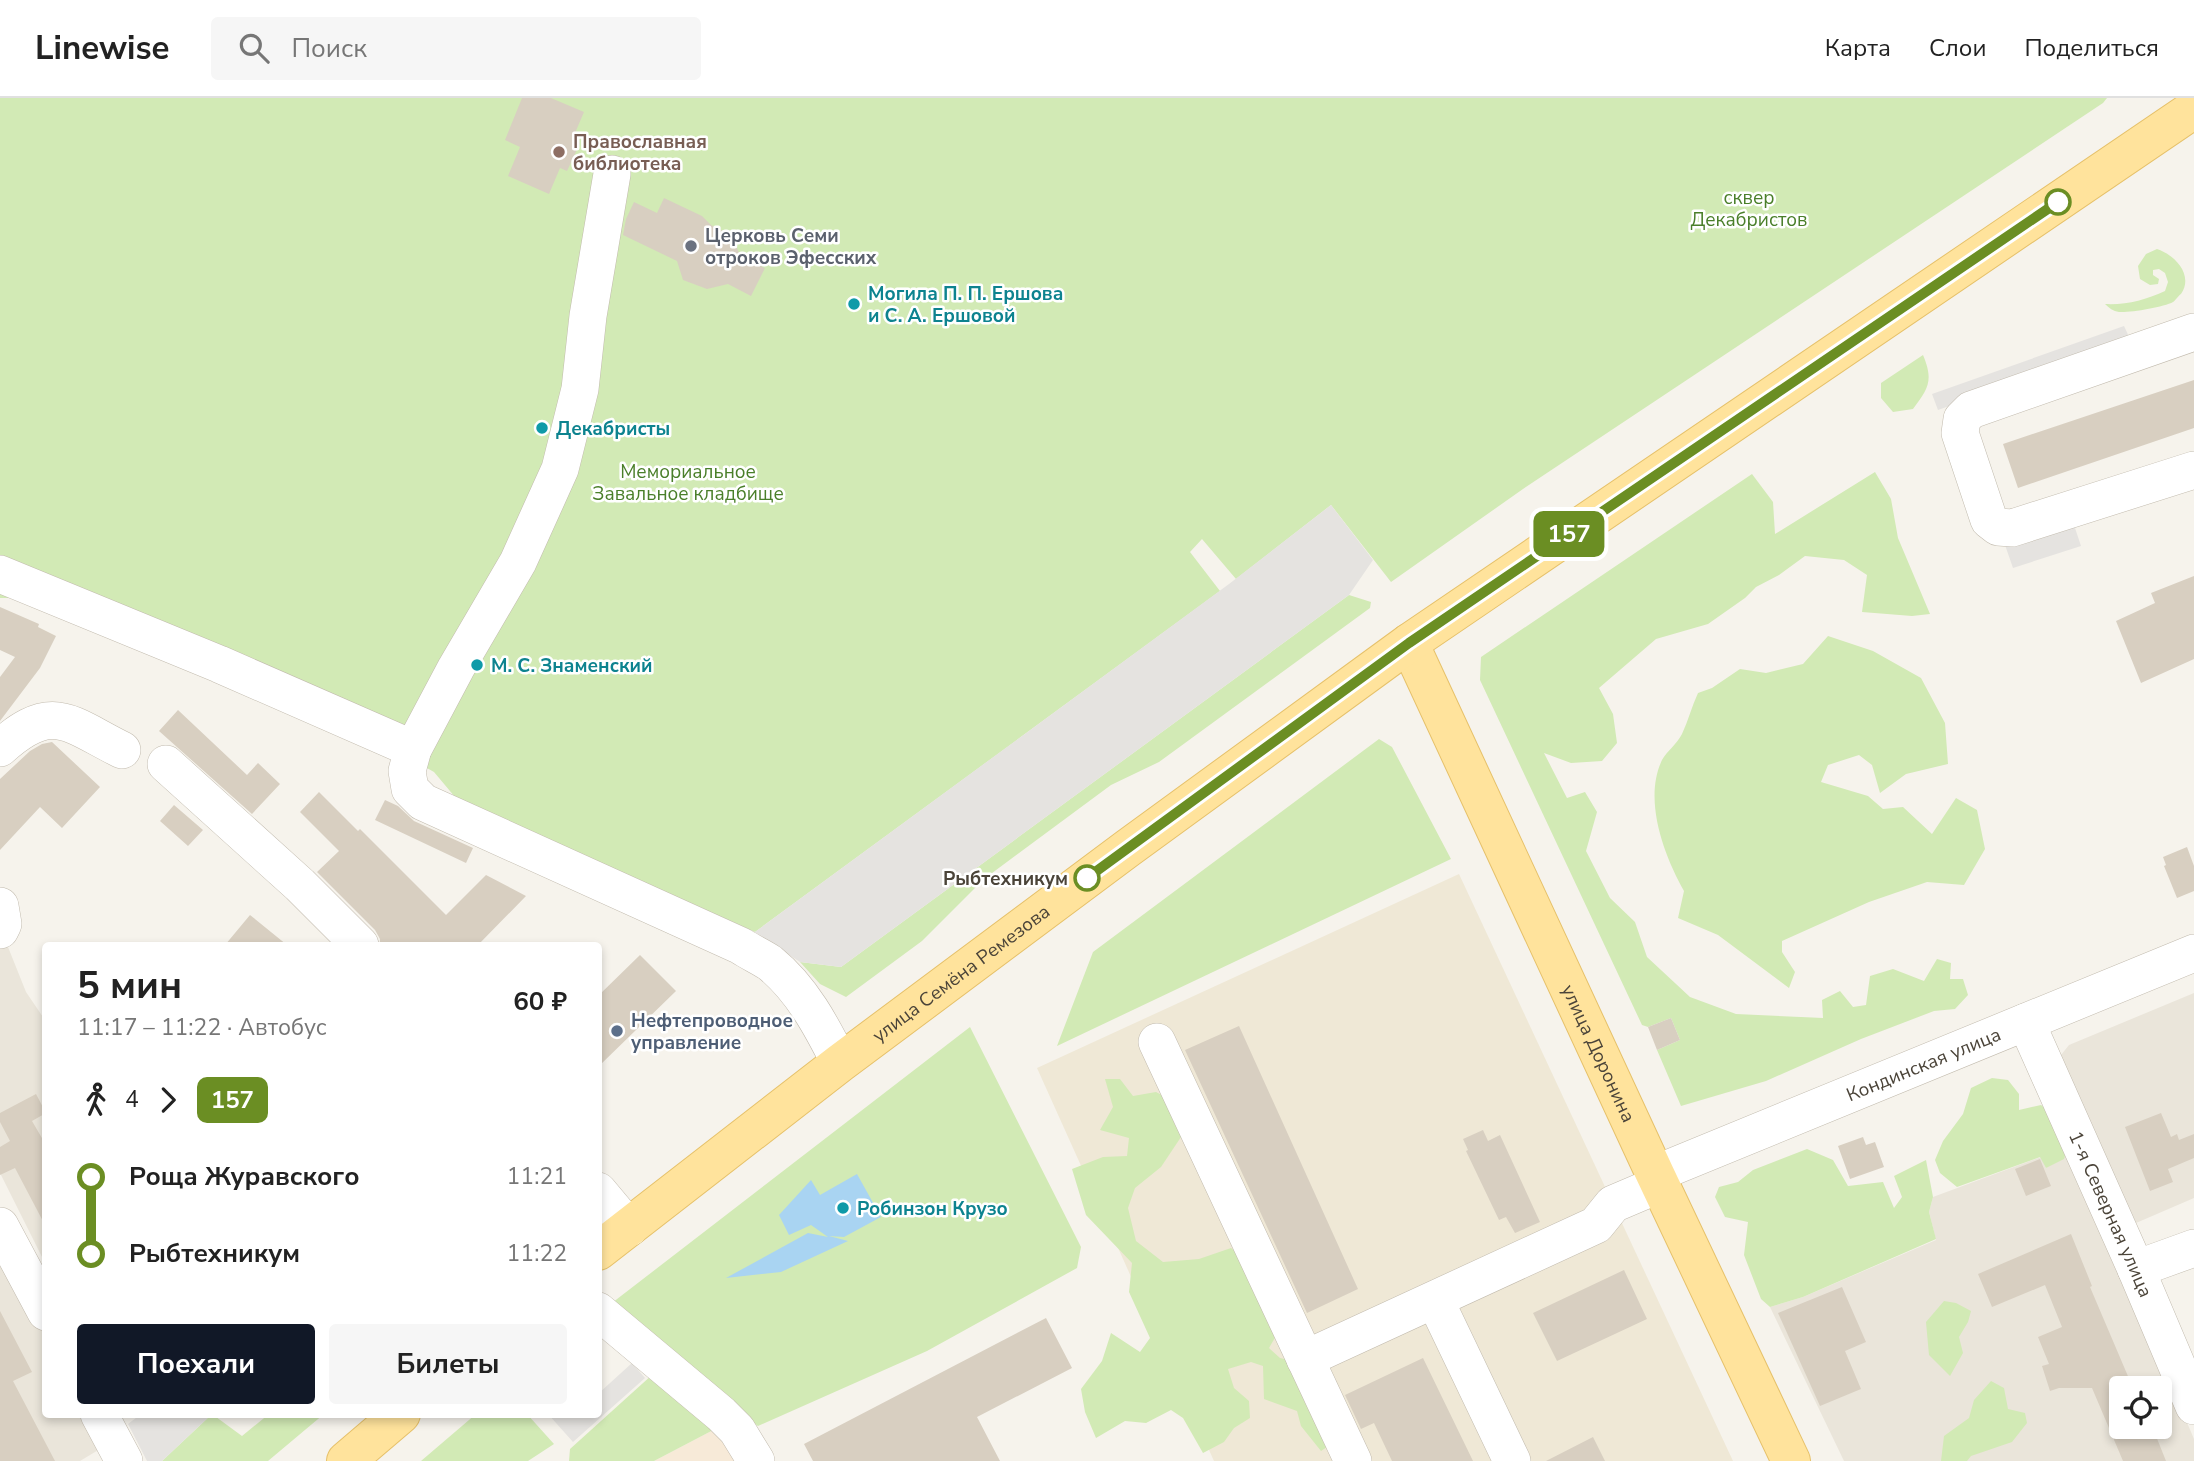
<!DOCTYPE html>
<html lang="ru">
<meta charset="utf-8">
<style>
:root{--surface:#fff;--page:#f6f6f6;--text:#222;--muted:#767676;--line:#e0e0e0;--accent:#111827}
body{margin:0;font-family:"Nunito Sans",sans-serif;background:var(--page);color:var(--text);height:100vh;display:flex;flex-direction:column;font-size:26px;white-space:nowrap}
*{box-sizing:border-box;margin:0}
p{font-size:23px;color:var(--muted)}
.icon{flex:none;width:38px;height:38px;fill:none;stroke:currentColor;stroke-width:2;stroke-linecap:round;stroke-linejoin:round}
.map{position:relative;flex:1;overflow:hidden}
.details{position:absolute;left:42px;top:844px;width:560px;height:476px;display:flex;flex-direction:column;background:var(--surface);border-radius:7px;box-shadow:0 4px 10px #0003}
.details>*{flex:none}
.badge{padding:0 14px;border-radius:10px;font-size:24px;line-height:46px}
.controls{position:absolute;left:2109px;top:1278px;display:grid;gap:14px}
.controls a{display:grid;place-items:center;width:63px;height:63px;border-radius:7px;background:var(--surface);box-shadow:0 4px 10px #0003;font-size:35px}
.map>.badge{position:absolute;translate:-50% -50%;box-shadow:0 0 0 4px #fff}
.legs{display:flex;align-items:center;gap:10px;height:77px;padding:0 35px;font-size:23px}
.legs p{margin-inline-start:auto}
.overview{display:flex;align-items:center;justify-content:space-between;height:119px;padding:0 35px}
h1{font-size:38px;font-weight:700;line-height:52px}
.cta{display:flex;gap:14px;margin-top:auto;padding:14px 35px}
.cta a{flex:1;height:80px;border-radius:7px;background:var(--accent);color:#fff;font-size:28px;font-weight:700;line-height:80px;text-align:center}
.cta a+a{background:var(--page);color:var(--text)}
ul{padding:0 35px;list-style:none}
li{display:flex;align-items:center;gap:24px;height:77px;font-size:26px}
li i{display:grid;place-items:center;width:10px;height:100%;margin:0 9px;background:currentColor}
li i::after{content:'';width:18px;height:18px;margin:-9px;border:5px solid;border-radius:50%;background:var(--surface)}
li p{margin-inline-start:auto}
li:first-child i{background:linear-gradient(#0000 50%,currentColor 0)}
li:last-child i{background:linear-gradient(currentColor 50%,#0000 0)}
header{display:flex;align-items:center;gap:42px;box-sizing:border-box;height:98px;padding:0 35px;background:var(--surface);border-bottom:2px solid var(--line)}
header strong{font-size:33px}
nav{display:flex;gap:38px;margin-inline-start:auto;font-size:24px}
.search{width:490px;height:63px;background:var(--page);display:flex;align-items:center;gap:18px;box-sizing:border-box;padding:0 24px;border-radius:7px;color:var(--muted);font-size:26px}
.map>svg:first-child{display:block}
.residential{fill:#eae5da;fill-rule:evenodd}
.commercial{fill:#f7ead8}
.education{fill:#efe8d6}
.green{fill:#d2eab5}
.parking{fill:#e5e3e0}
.water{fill:#a9d4f2}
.building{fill:#d8cfc1}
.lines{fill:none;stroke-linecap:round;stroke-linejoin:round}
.minor-casing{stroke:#c2bbae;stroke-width:38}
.major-casing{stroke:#e6c16a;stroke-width:40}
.minor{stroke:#fff;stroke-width:37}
.major{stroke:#ffe39c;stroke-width:38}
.line-1-casing{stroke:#fff;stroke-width:16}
.line-1{stroke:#6b8e23;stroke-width:10}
.education-dot{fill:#8d6e63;stroke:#fff;stroke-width:2.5}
.stop-1-dot{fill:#fff;stroke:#6b8e23;stroke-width:3.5}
.worship-dot{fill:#6b7280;stroke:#fff;stroke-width:2.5}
.culture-dot{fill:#0f9aa8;stroke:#fff;stroke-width:2.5}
.service-dot{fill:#5c6f8a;stroke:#fff;stroke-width:2.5}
.labels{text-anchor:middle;stroke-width:5;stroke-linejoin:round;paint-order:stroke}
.education-label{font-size:19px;font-weight:bold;fill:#785e54;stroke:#fff;text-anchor:start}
.park-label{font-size:19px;fill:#4a7f2a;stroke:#fff}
.worship-label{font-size:19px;font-weight:bold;fill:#5b616d;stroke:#fff;text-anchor:start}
.culture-label{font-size:19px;font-weight:bold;fill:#0d838f;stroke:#fff;text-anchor:start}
.stop-label{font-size:19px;font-weight:bold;fill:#4b4439;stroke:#fff;text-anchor:end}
.street-label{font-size:19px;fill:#4b4439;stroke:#fff}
.service-label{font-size:19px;font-weight:bold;fill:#4e5e75;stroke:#fff;text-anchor:start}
</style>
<header>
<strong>Linewise</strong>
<div class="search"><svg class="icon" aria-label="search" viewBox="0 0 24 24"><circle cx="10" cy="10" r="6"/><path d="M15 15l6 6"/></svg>Поиск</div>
<nav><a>Карта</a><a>Слои</a><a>Поделиться</a></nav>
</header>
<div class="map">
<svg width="2194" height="1363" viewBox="0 0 2194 1363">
<rect width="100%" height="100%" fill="#f6f3ec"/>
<path class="residential" d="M 0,829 L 26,894 L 45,922 L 45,1165 L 0,1075 Z
M 2194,895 L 2194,1100 L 2136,1125 L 2063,970 L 2061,957 L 2069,947 Z
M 2069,1045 L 2194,1341 L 2194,1363 L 1844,1363 L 1770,1209 L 1803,1199 L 1936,1142 L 1929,1114 L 1933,1099 L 2041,1059 L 2046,1070 ZM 2121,1290 L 2160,1290 L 2160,1328 L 2121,1328 Z
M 0,1152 L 45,1238 L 46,1316 L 86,1316 L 100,1351 L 80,1363 L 0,1363 Z"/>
<path class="commercial" d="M 719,1329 L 744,1354 L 734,1363 L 654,1363 Z"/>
<path class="education" d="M 1459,776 L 1733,1363 L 1214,1363 L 1037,970 Z"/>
<path class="green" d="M 0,0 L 2107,0 L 2103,5 L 1523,391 L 1391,484 L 1331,407 L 1236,481 L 1202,441 L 1190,454 L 1220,493 L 755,834 L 455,699 L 434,674 L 418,665 L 22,500 L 0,500 Z
M 2157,151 C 2175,157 2194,177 2181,196 C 2179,197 2175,203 2173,204 C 2164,209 2129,215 2119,214 C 2113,213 2109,210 2105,206 C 2127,207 2145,202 2165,193 L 2168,184 L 2165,175 L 2159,171 L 2153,172 L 2153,177 L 2159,181 L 2158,186 L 2150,187 L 2140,181 L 2138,168 L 2146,156 Z
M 1923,257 C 1934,283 1928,291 1913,311 L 1893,314 L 1881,300 L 1881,285 Z
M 1875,374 L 1891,401 L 1898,440 L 1930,516 L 1912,518 L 1862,514 L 1867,477 L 1844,462 L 1805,458 L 1779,477 L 1756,489 L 1745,500 L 1708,526 L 1656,541 L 1599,590 L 1613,616 L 1617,645 L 1602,663 L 1571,665 L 1544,655 L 1567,700 L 1585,694 L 1597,714 L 1586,753 L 1610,800 L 1635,824 L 1647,859 L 1690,899 L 1736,916 L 1823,920 L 1822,902 L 1840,893 L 1853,909 L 1866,907 L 1870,878 L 1893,871 L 1924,883 L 1937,861 L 1951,865 L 1950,881 L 1963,881 L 1968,897 L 1955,911 L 1934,913 L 1861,941 L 1766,983 L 1681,1008 L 1657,952 L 1680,942 L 1671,920 L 1648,929 L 1642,927 L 1480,582 L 1481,559 L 1752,376 L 1773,404 L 1775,436 Z
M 1349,497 L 1371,504 L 1370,510 L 1159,664 L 1111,687 L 984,781 L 922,843 L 846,899 L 820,886 L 800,864 L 841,869 Z
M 1828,538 L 1873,553 L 1921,580 L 1945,625 L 1948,666 L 1906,676 L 1880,695 L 1872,667 L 1859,657 L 1828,667 L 1821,684 L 1868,698 L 1883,711 L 1903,709 L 1932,736 L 1956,700 L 1977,712 L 1985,751 L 1964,787 L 1927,784 L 1869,804 L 1782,843 L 1782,854 L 1795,874 L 1789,890 L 1718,837 L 1678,820 L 1684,793 C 1664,757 1643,702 1662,662 C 1667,653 1677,646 1682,636 C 1688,623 1692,608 1698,595 L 1712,590 L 1740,571 L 1766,575 L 1803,566 Z
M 1379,641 L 1392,649 L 1451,761 L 1057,948 L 1093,854 Z
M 970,929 L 1081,1149 L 1077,1170 L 927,1253 L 758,1328 L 690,1278 L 608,1208 Z
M 1992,980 L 2008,982 L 2019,996 L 2019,1012 L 2041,1007 L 2056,1019 L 2069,1045 L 2064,1061 L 2046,1070 L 2040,1059 L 1957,1089 L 1940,1075 L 1935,1062 L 1943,1043 L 1963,1016 L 1971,990 Z
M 1105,981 L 1120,981 L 1133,998 L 1156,994 L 1175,1004 L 1185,1033 L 1161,1069 L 1135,1090 L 1128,1110 L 1136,1143 L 1163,1164 L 1199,1161 L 1231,1150 L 1250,1166 L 1280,1231 L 1269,1250 L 1280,1260 L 1297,1264 L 1336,1343 L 1321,1353 L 1301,1328 L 1297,1313 L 1264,1301 L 1263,1268 L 1251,1264 L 1228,1271 L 1234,1290 L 1249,1303 L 1250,1320 L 1234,1330 L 1224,1344 L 1203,1355 L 1183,1320 L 1171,1312 L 1146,1325 L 1125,1323 L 1096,1340 L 1085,1314 L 1081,1291 L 1102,1263 L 1111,1235 L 1140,1254 L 1150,1240 L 1129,1194 L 1132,1165 L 1086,1117 L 1072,1071 L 1103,1059 L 1127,1058 L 1129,1040 L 1100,1032 L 1113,1009 Z
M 1807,1051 L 1833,1062 L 1848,1088 L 1883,1084 L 1894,1110 L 1902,1099 L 1894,1078 L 1926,1062 L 1933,1099 L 1929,1114 L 1936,1141 L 1803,1199 L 1770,1209 L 1761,1201 L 1744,1157 L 1748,1124 L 1725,1119 L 1715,1099 L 1719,1089 L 1738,1084 L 1753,1072 Z
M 1944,1203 L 1956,1205 L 1971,1213 L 1968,1224 L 1959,1239 L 1963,1255 L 1950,1278 L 1929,1257 L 1926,1224 Z
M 653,1276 L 719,1329 L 654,1363 L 569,1363 L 570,1351 Z
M 1991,1283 L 2004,1290 L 2008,1311 L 2025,1315 L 2027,1325 L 2012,1344 L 1971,1358 L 1967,1363 L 1941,1363 L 1944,1338 L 1969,1320 L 1974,1302 Z
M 212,1316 L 242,1338 L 269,1316 L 324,1316 L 268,1363 L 162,1363 Z
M 476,1316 L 527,1316 L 554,1346 L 528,1363 L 421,1363 Z"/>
<path class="parking" d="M 2124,228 L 2131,243 L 1938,312 L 1932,296 Z
M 1331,407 L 1373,462 L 1349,497 L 841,869 L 800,864 L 755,834 L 1229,486 Z
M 2073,424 L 2081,448 L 2013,470 L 2005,447 Z
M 632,1265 L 645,1280 L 573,1344 L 548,1316 L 598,1316 L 599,1295 Z
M 141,1316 L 212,1316 L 162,1363 L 147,1363 L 128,1326 Z"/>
<path class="water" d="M 857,1076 L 881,1119 L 844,1139 L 829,1138 L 848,1143 L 781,1174 L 726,1180 L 808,1135 L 828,1139 L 811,1127 L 789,1137 L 779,1117 L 811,1082 L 820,1097 Z"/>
<path class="building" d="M 522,0 L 551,0 L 584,14 L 572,42 L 580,45 L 567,73 L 560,70 L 549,96 L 508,78 L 520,49 L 505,42 Z
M 664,100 L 702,118 L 711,127 L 731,137 L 741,159 L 765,170 L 751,198 L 728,186 L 707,191 L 683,182 L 677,163 L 623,137 L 626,121 L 634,104 L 657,115 Z
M 2194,282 L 2194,330 L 2018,390 L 2003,346 Z
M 2194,478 L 2194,561 L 2141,585 L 2116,523 L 2155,505 L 2151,495 Z
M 0,509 L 39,526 L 38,529 L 56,538 L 40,570 L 0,623 L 0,579 L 15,559 L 0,552 Z
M 178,612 L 247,677 L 258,665 L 280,686 L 252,716 L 159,633 Z
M 52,644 L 100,689 L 62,730 L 40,709 L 0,752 L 0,681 L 30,653 L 42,646 Z
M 319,694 L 358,733 L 360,731 L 446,817 L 486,777 L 526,798 L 478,847 L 380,847 L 380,841 L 375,832 L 317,774 L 339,753 L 300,714 Z
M 385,702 L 398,708 L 414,723 L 473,750 L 466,765 L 375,722 Z
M 174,707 L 203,732 L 188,748 L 160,723 Z
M 2187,749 L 2194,768 L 2194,793 L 2177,800 L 2164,768 L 2166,767 L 2163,759 Z
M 250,817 L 287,847 L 225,847 Z
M 640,857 L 676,893 L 598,969 L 598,898 Z
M 1671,920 L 1680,942 L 1657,952 L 1648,929 Z
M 1239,928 L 1358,1191 L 1307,1215 L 1185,952 Z
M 36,996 L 46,1015 L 32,1023 L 46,1047 L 46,1129 L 15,1070 L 0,1077 L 0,1049 L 10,1043 L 0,1024 L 0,1015 Z
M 2161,1015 L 2171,1039 L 2177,1036 L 2179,1042 L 2194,1036 L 2194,1060 L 2168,1071 L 2173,1084 L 2150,1093 L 2125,1029 Z
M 1483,1032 L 1488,1043 L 1500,1037 L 1540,1124 L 1515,1135 L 1506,1119 L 1499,1122 L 1466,1053 L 1468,1052 L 1463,1041 Z
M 1863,1039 L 1866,1047 L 1875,1044 L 1884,1069 L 1850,1081 L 1838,1048 Z
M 2040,1061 L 2051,1088 L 2026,1098 L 2015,1071 Z
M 2071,1136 L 2092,1188 L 2090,1189 L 2133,1290 L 2121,1290 L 2121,1328 L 2152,1328 L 2166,1363 L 2123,1363 L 2092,1290 L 2059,1290 L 2050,1293 L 2042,1268 L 2049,1266 L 2038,1239 L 2062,1229 L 2045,1187 L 1992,1209 L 1978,1176 Z
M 1624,1172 L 1647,1221 L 1557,1263 L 1533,1215 Z
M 1842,1189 L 1866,1244 L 1845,1253 L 1861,1291 L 1820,1308 L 1778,1215 Z
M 0,1213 L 32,1274 L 13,1283 L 55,1363 L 0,1363 Z
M 1046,1220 L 1072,1270 L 977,1319 L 1000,1363 L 813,1363 L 804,1346 Z
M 1423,1260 L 1439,1293 L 1473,1363 L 1392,1363 L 1374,1325 L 1361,1331 L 1345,1297 Z
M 1593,1339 L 1605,1363 L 1546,1363 Z"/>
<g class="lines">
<defs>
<g id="minor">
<path d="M 612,76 L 588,218 L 580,291 L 560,371 L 518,464 L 456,570 L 413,651 L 407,673 L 410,691 L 423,704 L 741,848 C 750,854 761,859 770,865 C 802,891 822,929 840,965"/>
<path d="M 2194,234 L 1971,312 L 1962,321 L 1960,335 L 1989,422 L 1998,429 L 2012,430 L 2194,372"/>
<path d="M 0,476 L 219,566 L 413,651"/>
<path d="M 0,650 C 52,603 68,625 122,652"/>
<path d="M 166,666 L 300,787 L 360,847"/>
<path d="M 0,808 L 3,826 L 0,832"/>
<path id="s1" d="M 2026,924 L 2136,1171 L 2194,1308"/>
<path d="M 1157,944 L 1353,1363"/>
<path id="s2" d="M 1655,1076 L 2194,855"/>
<path d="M 598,1093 L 629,1130"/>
<path d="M 0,1128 L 46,1214"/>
<path d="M 2136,1171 L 2194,1150"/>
<path d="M 1435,1202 L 1512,1363"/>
<path d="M 598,1213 L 721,1316 L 737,1332 L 756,1363"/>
<path d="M 1305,1261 L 1596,1127 L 1613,1106 L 1660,1086"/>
<path d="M 99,1316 L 124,1363"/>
</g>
<g id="major">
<path id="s3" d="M 1409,545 L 1655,1076 L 1791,1363"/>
<path id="s4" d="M 598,1153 L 840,965 L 1128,750 L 1409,545 L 2194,11"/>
<path d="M 346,1363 L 401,1316"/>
</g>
</defs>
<use href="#minor" class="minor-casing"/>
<use href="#major" class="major-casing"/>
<use href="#minor" class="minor"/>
<use href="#major" class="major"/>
</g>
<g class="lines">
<defs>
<path id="line-1" d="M 1087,780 L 1409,545 L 2058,104"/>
</defs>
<use href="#line-1" class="line-1-casing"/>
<use href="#line-1" class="line-1"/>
</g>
<circle class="education-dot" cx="559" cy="54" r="7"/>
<g class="stop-1-dot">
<circle cx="2058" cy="104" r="12"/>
<circle cx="1087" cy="780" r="12"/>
</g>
<circle class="worship-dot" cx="691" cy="148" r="7"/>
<g class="culture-dot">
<circle cx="854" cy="206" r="7"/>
<circle cx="542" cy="330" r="7"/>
<circle cx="477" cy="567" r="7"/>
<circle cx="843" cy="1110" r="7"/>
</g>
<circle class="service-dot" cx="617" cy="933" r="7"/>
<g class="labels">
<g class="education-label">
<text x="573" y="50">Православная<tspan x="573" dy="22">библиотека</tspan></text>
</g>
<g class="park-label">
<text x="1749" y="106">сквер<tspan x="1749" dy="22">Декабристов</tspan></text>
<text x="688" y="380">Мемориальное<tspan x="688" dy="22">Завальное кладбище</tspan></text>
</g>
<g class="worship-label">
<text x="705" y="144">Церковь Семи<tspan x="705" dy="22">отроков Эфесских</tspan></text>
</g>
<g class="culture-label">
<text x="868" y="202">Могила П. П. Ершова<tspan x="868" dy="22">и С. А. Ершовой</tspan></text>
<text x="556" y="337">Декабристы</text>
<text x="491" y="574">М. С. Знаменский</text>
<text x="857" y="1117">Робинзон Крузо</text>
</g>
<g class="stop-label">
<text x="1068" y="787">Рыбтехникум</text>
</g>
<g class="street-label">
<text dy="7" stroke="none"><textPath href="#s4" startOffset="457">улица Семёна Ремезова</textPath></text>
<text dy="7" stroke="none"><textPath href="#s3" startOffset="452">улица Доронина</textPath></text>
<text dy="7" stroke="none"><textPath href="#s2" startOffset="290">Кондинская улица</textPath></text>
<text dy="7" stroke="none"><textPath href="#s1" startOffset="210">1-я Северная улица</textPath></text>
</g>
<g class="service-label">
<text x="631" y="929">Нефтепроводное<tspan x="631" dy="22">управление</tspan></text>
</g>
</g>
</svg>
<div class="controls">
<a><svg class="icon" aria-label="locate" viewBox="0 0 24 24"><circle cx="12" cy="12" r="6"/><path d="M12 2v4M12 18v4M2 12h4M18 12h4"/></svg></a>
</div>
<b class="badge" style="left:1569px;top:436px;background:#6b8e23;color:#fff">157</b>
<section class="details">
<div class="overview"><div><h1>5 мин</h1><p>11:17 – 11:22 · Автобус</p></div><b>60 ₽</b></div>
<div class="legs"><svg class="icon" aria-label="walk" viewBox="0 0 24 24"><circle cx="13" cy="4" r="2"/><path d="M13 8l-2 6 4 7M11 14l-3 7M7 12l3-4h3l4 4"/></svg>4<svg class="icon" aria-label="forward" viewBox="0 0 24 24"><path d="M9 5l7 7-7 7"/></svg><b class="badge" style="background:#6b8e23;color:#fff">157</b></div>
<ul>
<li><i style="color:#6b8e23"></i><b>Роща Журавского</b><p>11:21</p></li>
<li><i style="color:#6b8e23"></i><b>Рыбтехникум</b><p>11:22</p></li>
</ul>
<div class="cta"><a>Поехали</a><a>Билеты</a></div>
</section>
</div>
